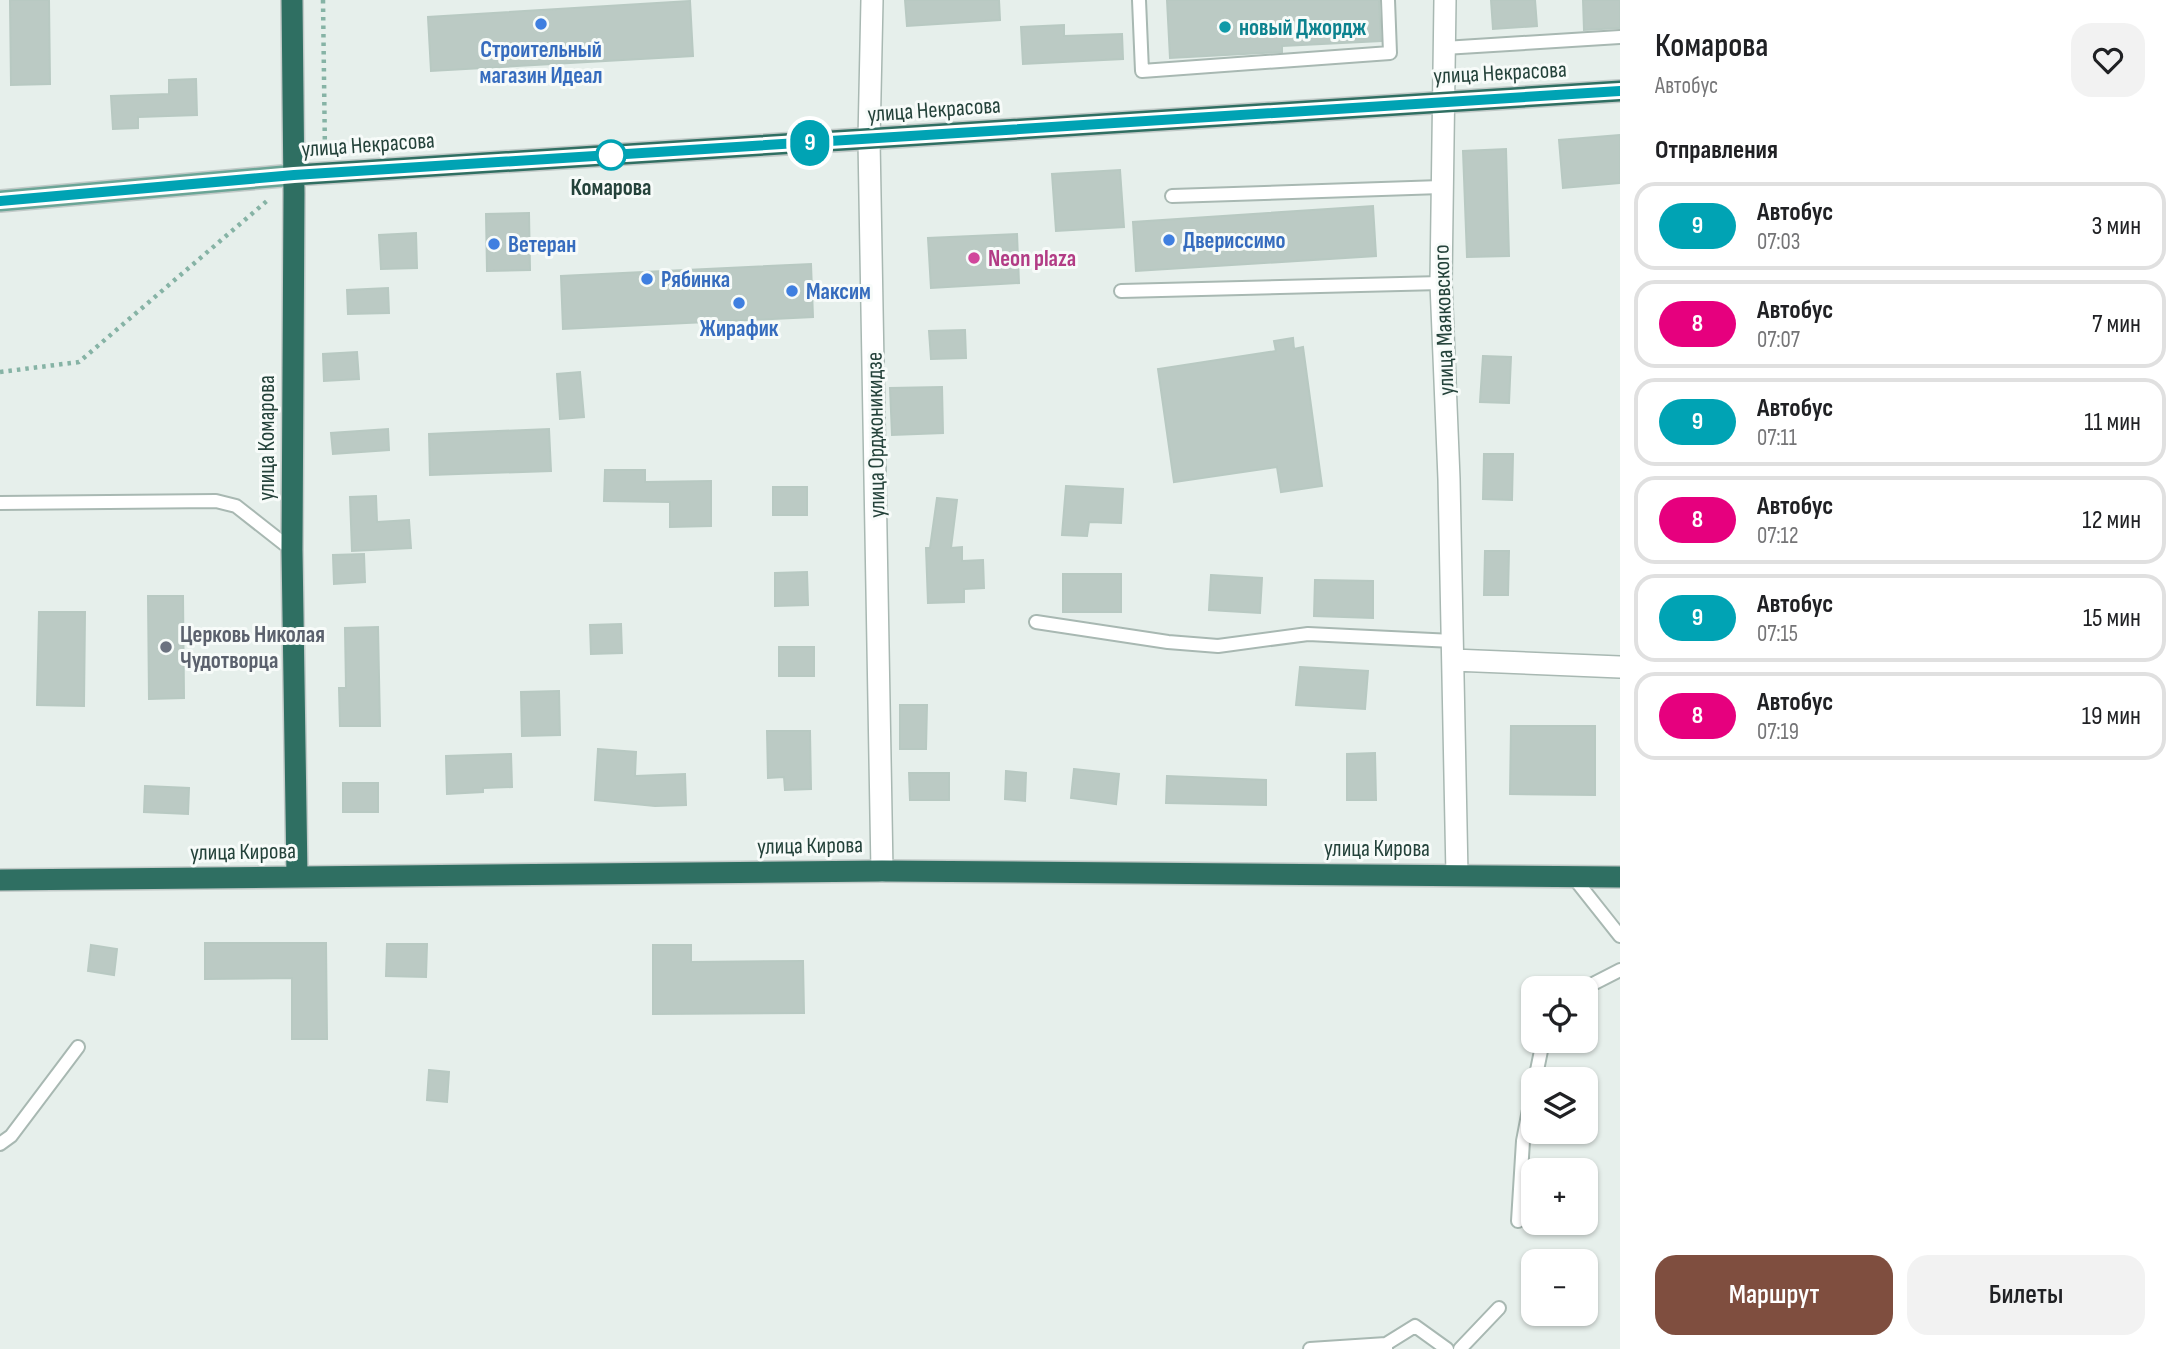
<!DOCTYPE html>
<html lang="ru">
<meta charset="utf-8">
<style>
:root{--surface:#fff;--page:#f2f2f2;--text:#202124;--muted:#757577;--line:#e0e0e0;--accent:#7f4e3f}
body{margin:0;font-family:"Sofia Sans Condensed",sans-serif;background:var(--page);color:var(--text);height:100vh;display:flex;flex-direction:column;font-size:26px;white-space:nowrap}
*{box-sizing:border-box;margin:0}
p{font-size:23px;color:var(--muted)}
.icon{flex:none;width:38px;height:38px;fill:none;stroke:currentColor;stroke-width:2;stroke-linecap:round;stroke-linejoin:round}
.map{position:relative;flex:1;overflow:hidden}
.drawer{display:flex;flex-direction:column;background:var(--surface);width:560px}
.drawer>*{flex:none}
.badge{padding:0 14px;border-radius:23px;font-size:24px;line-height:46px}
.buttons{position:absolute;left:1521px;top:976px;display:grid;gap:14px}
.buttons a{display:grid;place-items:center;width:77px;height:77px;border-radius:14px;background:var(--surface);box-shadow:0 2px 5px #0004;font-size:35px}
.map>.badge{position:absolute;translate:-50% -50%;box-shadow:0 0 0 4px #fff}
h2{padding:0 35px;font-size:26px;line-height:63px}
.round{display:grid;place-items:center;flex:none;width:74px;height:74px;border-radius:21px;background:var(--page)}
.summary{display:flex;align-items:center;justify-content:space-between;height:119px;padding:0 35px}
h1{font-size:33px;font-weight:600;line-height:52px}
.cta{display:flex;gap:14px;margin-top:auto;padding:14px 35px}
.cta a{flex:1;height:80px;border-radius:21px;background:var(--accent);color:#fff;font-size:28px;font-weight:600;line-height:80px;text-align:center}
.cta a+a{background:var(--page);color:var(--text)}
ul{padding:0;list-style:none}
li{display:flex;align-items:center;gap:21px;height:88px;margin:0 14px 10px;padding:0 21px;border:4px solid var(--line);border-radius:21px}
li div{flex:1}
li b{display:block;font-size:26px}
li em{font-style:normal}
li .badge{min-width:77px;font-weight:700;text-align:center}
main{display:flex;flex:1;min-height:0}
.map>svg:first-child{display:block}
.building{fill:#bbcac4;stroke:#b8c9c2;stroke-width:2}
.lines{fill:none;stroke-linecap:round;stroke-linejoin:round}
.lane-casing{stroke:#a8b8b2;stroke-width:16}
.street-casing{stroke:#a8b8b2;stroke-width:24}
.primary-casing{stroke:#c2cac8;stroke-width:24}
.highway-casing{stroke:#c2cac8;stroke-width:24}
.path{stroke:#86b3a5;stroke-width:4.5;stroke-dasharray:3.5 5;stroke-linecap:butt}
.lane{stroke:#fff;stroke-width:12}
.street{stroke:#fff;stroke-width:21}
.primary{stroke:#6aa596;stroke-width:21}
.highway{stroke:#2f6f62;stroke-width:21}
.line-casing{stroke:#fff;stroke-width:16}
.line{stroke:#00a3b4;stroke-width:10}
.shop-dot{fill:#3f7fe0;stroke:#f7fbf9;stroke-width:2.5}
.culture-dot{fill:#0f9aa8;stroke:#f7fbf9;stroke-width:2.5}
.stop-dot{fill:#fff;stroke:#00a3b4;stroke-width:3.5}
.hotel-dot{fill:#d1479c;stroke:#f7fbf9;stroke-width:2.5}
.worship-dot{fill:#6b7280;stroke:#f7fbf9;stroke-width:2.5}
.labels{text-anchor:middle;stroke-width:6;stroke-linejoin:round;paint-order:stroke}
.culture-label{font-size:23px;font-weight:bold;fill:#0d838f;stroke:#f7fbf9;text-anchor:start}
.shop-label{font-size:23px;font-weight:bold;fill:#366cbe;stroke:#f7fbf9;text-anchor:start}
.street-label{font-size:23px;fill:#24423a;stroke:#f7fbf9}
.stop-label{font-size:23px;font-weight:bold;fill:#24423a;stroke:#f7fbf9}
.hotel-label{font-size:23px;font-weight:bold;fill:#b23c85;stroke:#f7fbf9;text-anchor:start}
.worship-label{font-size:23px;font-weight:bold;fill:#5b616d;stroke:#f7fbf9;text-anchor:start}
</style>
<main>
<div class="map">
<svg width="1620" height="1349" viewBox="0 0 1620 1349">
<rect width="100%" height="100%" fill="#e6efeb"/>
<path class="building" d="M 10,0 L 49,0 L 50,84 L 11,85 Z
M 905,0 L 999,0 L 1000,20 L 907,26 Z
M 1167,0 L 1379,0 L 1381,41 L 1282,46 L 1282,52 L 1170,58 Z
M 1491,0 L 1535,0 L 1537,26 L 1493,29 Z
M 1583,0 L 1620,0 L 1620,28 L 1584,30 Z
M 690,1 L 693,56 L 431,71 L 428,17 Z
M 1064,25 L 1064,36 L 1122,34 L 1123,59 L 1023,64 L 1021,27 Z
M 196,79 L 197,115 L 138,117 L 138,128 L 113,129 L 111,96 L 169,94 L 169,80 Z
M 1620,135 L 1620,183 L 1563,188 L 1559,140 Z
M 1506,149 L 1509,256 L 1467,257 L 1463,151 Z
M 1120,170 L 1124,227 L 1056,231 L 1052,174 Z
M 1373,206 L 1376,256 L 1136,271 L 1133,222 Z
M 529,213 L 530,270 L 487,271 L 486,214 Z
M 416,233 L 417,268 L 381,269 L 379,235 Z
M 1017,234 L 1019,283 L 931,288 L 928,238 Z
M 811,264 L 813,317 L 563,329 L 561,276 Z
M 388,288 L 389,313 L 348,314 L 347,290 Z
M 965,330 L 966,358 L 931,359 L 929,331 Z
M 1293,338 L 1294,349 L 1303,347 L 1322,486 L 1281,492 L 1277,467 L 1174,482 L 1158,369 L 1276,351 L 1274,341 Z
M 357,352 L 359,379 L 324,381 L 323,354 Z
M 1483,356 L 1511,357 L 1509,403 L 1480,402 Z
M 580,372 L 584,417 L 560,419 L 557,374 Z
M 942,387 L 943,433 L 892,435 L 890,388 Z
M 388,429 L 389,450 L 333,454 L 331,433 Z
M 549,429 L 551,471 L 430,475 L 429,434 Z
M 1484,454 L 1513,454 L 1512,500 L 1483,499 Z
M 605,470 L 645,470 L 645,482 L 711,481 L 711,526 L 670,527 L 670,502 L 604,501 Z
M 1066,486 L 1123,489 L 1121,523 L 1089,522 L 1087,536 L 1062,535 Z
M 773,487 L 807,487 L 807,515 L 773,515 Z
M 376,496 L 377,522 L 409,520 L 411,548 L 352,551 L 350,497 Z
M 937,498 L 957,500 L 951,548 L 962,547 L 962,561 L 983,560 L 984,588 L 964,589 L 964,602 L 928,603 L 926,548 L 930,548 Z
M 1485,551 L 1509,551 L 1508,595 L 1484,595 Z
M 364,554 L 365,582 L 334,584 L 333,555 Z
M 807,572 L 808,605 L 775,606 L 775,573 Z
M 1063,574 L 1121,574 L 1121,612 L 1063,612 Z
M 1211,575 L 1262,578 L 1260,613 L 1209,610 Z
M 1315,580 L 1373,581 L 1373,618 L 1314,616 Z
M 148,596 L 183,596 L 184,698 L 149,699 Z
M 39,612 L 85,612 L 84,706 L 37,705 Z
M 621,624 L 622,653 L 591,654 L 590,625 Z
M 378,627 L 380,726 L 340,726 L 339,688 L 346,688 L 345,628 Z
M 779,647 L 814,647 L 814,676 L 779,676 Z
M 1300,667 L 1368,671 L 1365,709 L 1296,705 Z
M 559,691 L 560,735 L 522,736 L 521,692 Z
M 900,705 L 927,705 L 926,749 L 900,749 Z
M 1511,726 L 1595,726 L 1595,795 L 1510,794 Z
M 767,731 L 810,731 L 811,789 L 785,790 L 784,777 L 768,778 Z
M 598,749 L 636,752 L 635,776 L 685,774 L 686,805 L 655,806 L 595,800 Z
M 1375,753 L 1376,800 L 1347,800 L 1347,754 Z
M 511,754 L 512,787 L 483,788 L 483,792 L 447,794 L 446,756 Z
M 1074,769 L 1119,774 L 1116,804 L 1071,798 Z
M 1006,771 L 1026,773 L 1025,801 L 1005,799 Z
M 909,773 L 949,773 L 949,800 L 910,800 Z
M 1167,776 L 1266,780 L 1266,805 L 1166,803 Z
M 343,783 L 378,783 L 378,812 L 343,812 Z
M 145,786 L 189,788 L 188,814 L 144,812 Z
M 205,943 L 326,943 L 327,1039 L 292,1039 L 292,978 L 205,979 Z
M 387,944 L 427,944 L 426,977 L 386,976 Z
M 91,945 L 117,949 L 114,975 L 88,971 Z
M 653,945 L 691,945 L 691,962 L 803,961 L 804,1013 L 653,1014 Z
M 429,1070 L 449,1072 L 447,1102 L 427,1100 Z"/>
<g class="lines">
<defs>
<path id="lane" d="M 1139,0 L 1142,71 L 1390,53 L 1388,0
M 1444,48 L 1620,37
M 1172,196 L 1441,187
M 1121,291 L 1441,283
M 0,503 L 216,501 L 236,506 L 292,550
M 1036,622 L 1168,642 L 1218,646 L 1308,634 L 1453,641
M 1574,878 L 1620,936
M 1583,989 L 1620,970
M 1535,1080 L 1543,1041
M 0,1144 L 11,1136 L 78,1047
M 1518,1221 L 1523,1141 L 1533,1089
M 1386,1344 L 1415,1326 L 1447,1349
M 1310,1349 L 1386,1344 L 1386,1349
M 1460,1349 L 1499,1308"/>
<path id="street" d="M 872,0 L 869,140 L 882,871
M 1445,0 L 1441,283 L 1449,479 L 1457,875
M 1453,660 L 1620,667"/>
<path id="primary" d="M 0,201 L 294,175"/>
<path id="highway" d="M 292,0 L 294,193 L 292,550 L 297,876
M 294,175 L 1620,91
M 0,880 L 882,871 L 1620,877"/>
</defs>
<use href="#lane" class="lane-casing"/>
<use href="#street" class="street-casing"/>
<use href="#primary" class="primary-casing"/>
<use href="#highway" class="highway-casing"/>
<path class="path" d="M 323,0 L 325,154
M 0,372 L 79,362 L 268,200"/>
<use href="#lane" class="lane"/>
<use href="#street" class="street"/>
<use href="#primary" class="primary"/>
<use href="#highway" class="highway"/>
</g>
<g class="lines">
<defs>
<path id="line" d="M 0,201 L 294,175 L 1620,91"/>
</defs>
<use href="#line" class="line-casing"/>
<use href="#line" class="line"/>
</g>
<g class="shop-dot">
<circle cx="541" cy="24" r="7"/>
<circle cx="1169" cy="240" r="7"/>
<circle cx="494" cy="244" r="7"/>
<circle cx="647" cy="279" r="7"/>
<circle cx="792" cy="291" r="7"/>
<circle cx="739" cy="303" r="7"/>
</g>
<circle class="culture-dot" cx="1225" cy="27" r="7"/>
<circle class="stop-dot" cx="611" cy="155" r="14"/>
<circle class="hotel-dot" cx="974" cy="258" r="7"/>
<circle class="worship-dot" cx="166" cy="647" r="7"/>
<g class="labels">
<g class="culture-label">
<text x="1239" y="35">новый Джордж</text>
</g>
<g class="shop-label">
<text x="541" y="57" text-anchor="middle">Строительный<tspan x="541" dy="26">магазин Идеал</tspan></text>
<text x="1183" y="248">Двериссимо</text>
<text x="508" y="252">Ветеран</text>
<text x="661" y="287">Рябинка</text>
<text x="806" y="299">Максим</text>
<text x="739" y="336" text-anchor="middle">Жирафик</text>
</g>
<g class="street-label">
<text transform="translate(1500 72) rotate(-3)" y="8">улица Некрасова</text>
<text transform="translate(934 109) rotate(-4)" y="8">улица Некрасова</text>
<text transform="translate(368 144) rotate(-4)" y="8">улица Некрасова</text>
<text transform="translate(1443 320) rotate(-92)" y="8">улица Маяковского</text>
<text transform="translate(875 435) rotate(-91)" y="8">улица Орджоникидзе</text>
<text transform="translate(266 438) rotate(-90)" y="8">улица Комарова</text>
<text transform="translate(810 845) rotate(-1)" y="8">улица Кирова</text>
<text x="1377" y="856">улица Кирова</text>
<text transform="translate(243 851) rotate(-1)" y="8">улица Кирова</text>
</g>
<g class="stop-label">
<text x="611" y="195">Комарова</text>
</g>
<g class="hotel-label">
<text x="988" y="266">Neon plaza</text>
</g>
<g class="worship-label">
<text x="180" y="642">Церковь Николая<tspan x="180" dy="26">Чудотворца</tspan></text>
</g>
</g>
</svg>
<div class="buttons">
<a><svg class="icon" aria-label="locate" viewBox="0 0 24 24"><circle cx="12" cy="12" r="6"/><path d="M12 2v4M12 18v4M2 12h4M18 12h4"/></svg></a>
<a><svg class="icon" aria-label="layers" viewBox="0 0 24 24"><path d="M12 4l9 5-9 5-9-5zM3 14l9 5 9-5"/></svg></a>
<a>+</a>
<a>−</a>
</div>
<b class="badge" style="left:810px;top:143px;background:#00a3b4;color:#fff">9</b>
</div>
<section class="drawer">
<div class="summary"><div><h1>Комарова</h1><p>Автобус</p></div><a class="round"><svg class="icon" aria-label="heart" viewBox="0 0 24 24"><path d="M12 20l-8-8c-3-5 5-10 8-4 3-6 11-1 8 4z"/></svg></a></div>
<h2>Отправления</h2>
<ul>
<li><span class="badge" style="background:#00a3b4;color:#fff">9</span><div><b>Автобус</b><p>07:03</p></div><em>3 мин</em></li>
<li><span class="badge" style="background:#e6007e;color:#fff">8</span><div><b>Автобус</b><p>07:07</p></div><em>7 мин</em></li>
<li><span class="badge" style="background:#00a3b4;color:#fff">9</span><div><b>Автобус</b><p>07:11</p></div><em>11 мин</em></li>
<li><span class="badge" style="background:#e6007e;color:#fff">8</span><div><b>Автобус</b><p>07:12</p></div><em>12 мин</em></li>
<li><span class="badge" style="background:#00a3b4;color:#fff">9</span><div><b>Автобус</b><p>07:15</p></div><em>15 мин</em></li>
<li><span class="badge" style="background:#e6007e;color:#fff">8</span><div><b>Автобус</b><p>07:19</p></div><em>19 мин</em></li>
</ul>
<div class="cta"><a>Маршрут</a><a>Билеты</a></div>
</section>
</main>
